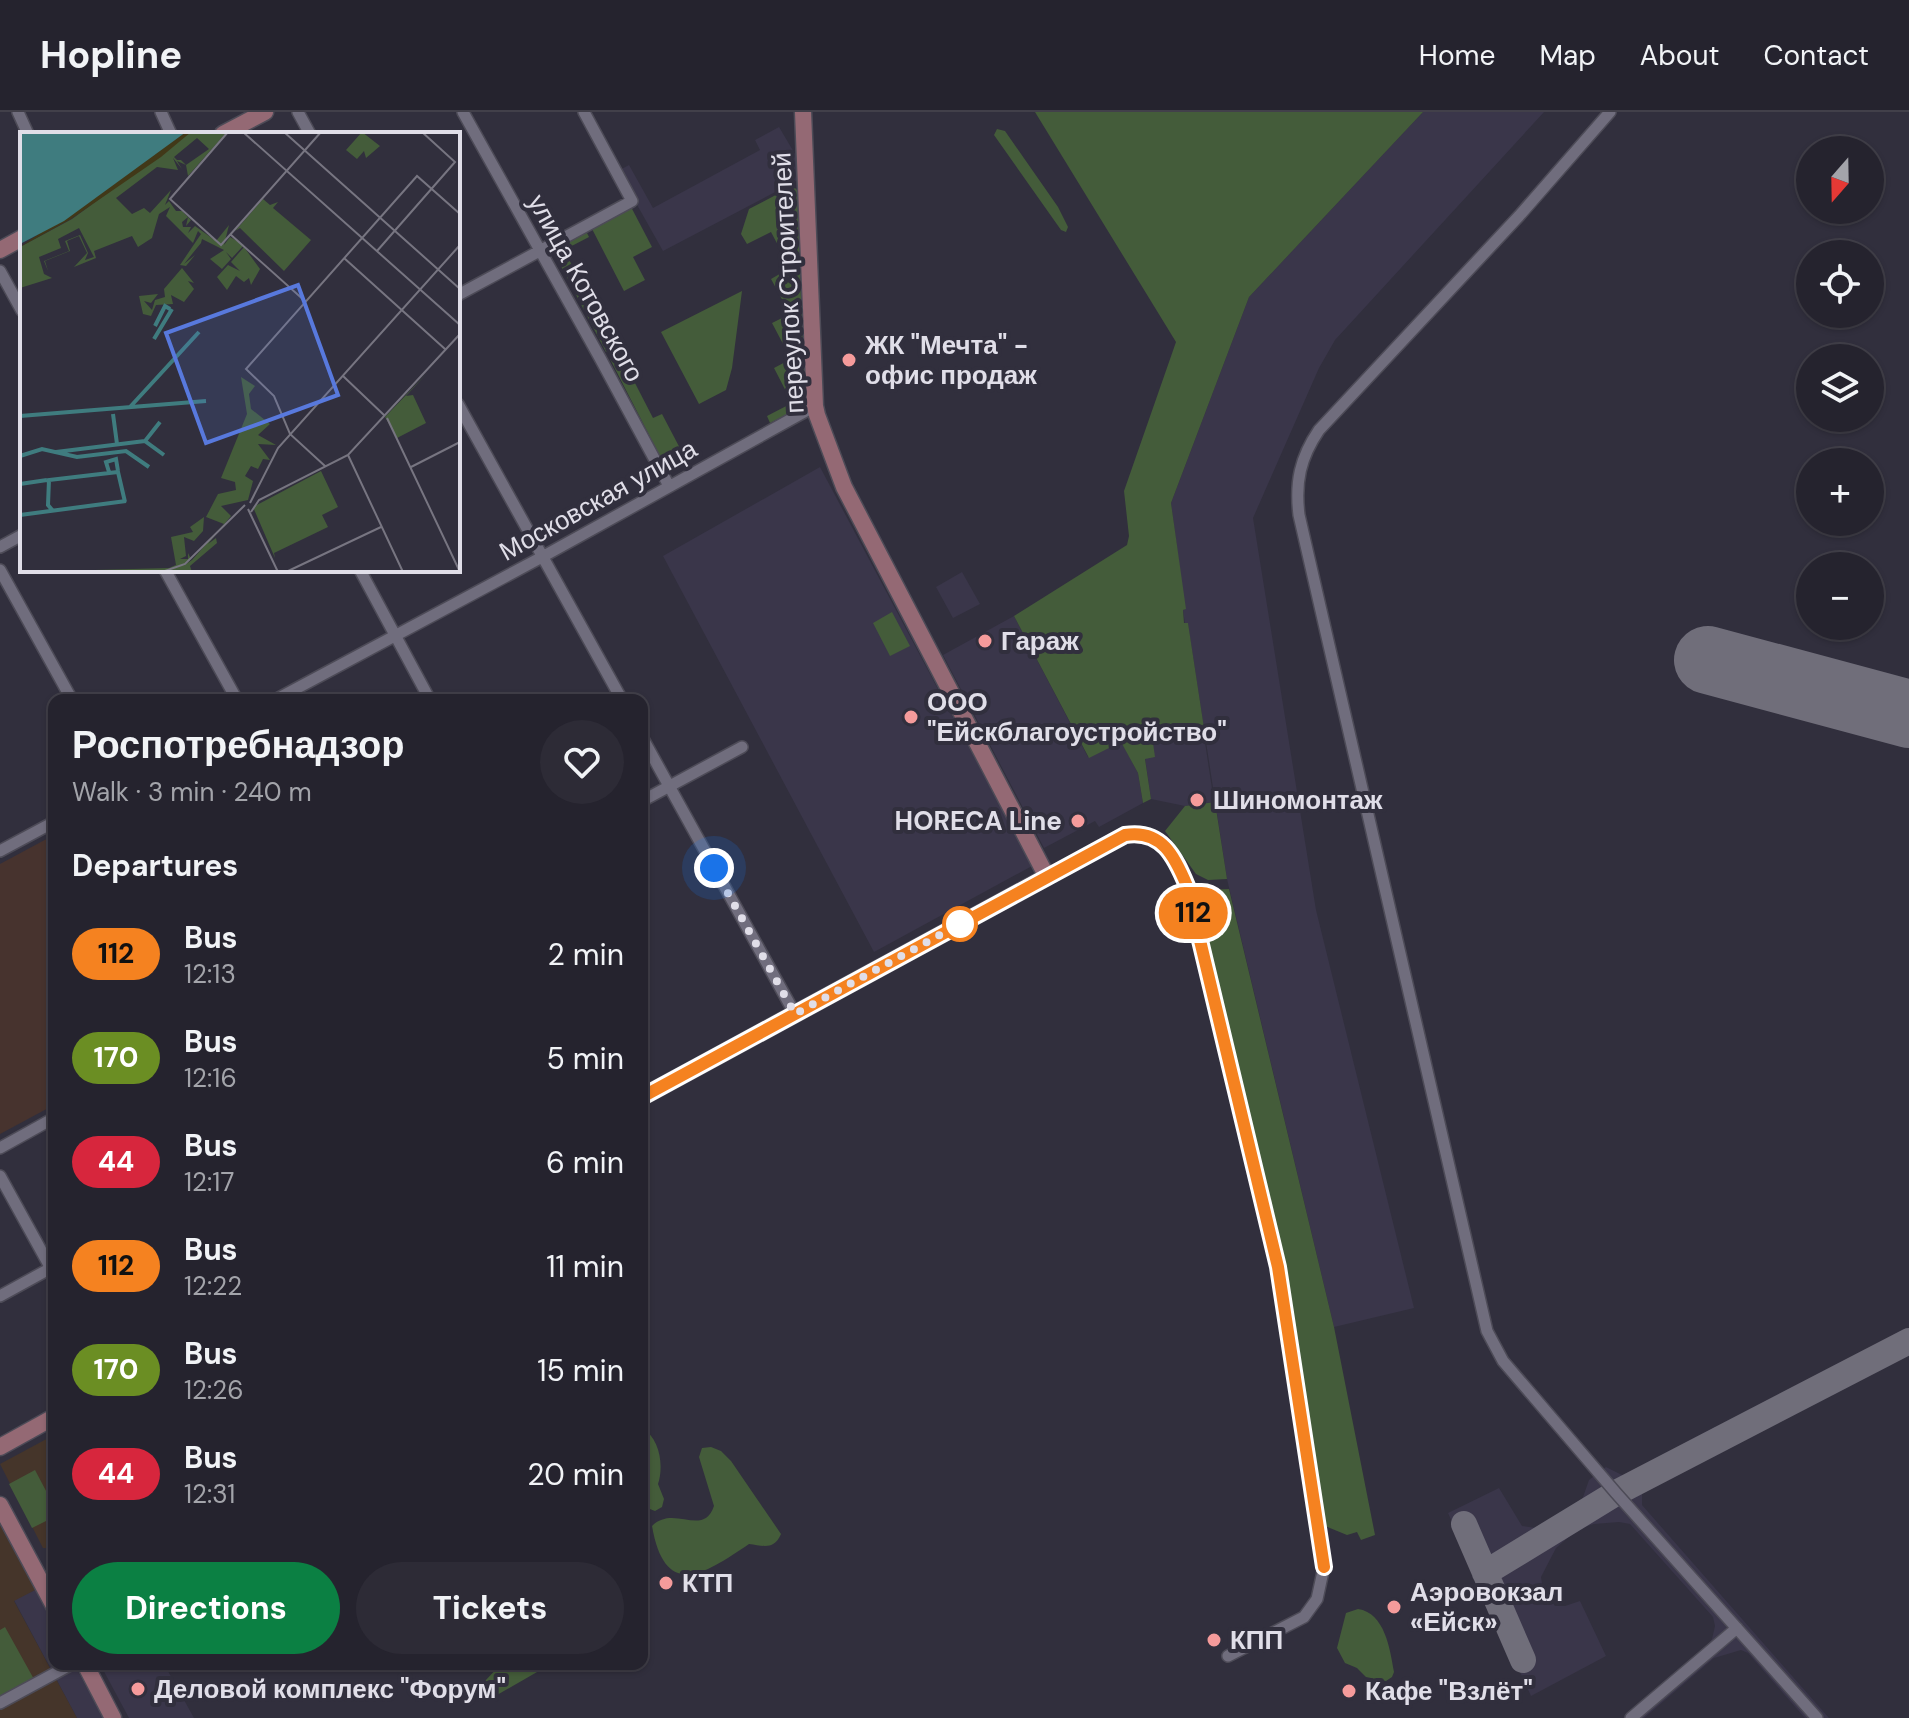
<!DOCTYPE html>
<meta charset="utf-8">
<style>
:root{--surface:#25232e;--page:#2d2b36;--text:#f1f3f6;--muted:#a3a4aa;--line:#42404a;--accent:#0b8043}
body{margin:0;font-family:"DM Sans",sans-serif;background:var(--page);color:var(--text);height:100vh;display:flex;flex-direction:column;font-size:30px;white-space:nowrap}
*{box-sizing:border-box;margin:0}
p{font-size:26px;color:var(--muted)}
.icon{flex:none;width:44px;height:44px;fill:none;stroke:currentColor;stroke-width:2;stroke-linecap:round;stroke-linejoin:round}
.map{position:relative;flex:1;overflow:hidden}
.sheet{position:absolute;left:48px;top:582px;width:600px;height:976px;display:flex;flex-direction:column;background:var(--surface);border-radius:16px;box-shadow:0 2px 6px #0004,0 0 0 2px var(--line)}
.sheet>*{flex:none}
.badge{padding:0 16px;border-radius:26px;font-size:28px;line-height:52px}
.needle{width:52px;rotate:200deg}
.buttons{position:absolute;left:1796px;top:24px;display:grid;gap:16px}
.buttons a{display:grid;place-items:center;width:88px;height:88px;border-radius:50%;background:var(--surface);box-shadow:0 2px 6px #0004,0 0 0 2px var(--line);font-size:40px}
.you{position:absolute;width:40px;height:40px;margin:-20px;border:6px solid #fff;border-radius:50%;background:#1a73e8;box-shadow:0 0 0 12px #1a73e833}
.map>.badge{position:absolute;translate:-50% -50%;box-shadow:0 0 0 4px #fff}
h2{padding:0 24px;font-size:30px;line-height:72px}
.round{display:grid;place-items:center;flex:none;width:84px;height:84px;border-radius:42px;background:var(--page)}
.headline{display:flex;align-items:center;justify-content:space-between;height:136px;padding:0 24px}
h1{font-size:38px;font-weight:700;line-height:60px}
.primary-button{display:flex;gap:16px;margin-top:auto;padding:16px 24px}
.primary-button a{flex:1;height:92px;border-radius:48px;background:var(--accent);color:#fff;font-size:32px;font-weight:700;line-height:92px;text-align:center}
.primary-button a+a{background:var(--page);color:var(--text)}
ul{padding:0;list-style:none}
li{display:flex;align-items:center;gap:24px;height:104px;padding:0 24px}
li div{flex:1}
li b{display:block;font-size:30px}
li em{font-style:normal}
li .badge{min-width:88px;font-weight:700;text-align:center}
header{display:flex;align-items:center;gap:48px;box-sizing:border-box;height:112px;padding:0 40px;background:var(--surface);border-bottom:2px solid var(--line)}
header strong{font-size:38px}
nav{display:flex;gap:44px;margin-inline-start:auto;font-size:28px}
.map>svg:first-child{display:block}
.built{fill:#3a364a}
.education{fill:#47332e}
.medical{fill:#45352a}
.green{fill:#445c3a}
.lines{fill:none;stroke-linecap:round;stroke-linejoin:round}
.taxiway{stroke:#706e7a;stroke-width:26}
.runway{stroke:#706e7a;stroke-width:68}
.street-casing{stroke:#4d4b57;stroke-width:14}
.secondary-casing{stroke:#4d4b57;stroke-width:19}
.street{stroke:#706d7d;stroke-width:11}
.secondary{stroke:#946974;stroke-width:16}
.line-casing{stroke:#fff;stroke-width:18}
.line{stroke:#f58220;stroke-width:12}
.walk{stroke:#e0dee8;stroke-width:8;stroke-dasharray:0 14.4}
.poi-dot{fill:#f59b9b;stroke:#312f3d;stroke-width:3}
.stop-dot{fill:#fff;stroke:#f58220;stroke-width:4}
.labels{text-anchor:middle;stroke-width:8;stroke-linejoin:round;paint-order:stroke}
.street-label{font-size:26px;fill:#e0dee8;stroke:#312f3d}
.poi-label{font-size:26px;font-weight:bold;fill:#e0dee8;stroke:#312f3d;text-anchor:start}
.inset-river{fill:none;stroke:#3f7c7f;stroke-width:4}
.inset-road{fill:none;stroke:#777581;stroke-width:2}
.view{fill:#5879dd;fill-opacity:0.15;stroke:#5879dd;stroke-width:4}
.inset-edge{fill:none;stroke:#e0dee8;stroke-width:4}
</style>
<header>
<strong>Hopline</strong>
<nav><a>Home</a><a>Map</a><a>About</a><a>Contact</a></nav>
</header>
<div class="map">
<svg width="1909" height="1606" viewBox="0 0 1909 1606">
<rect width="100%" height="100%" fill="#312f3d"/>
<path class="built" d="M 1423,0 L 1544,0 L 1335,228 L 1319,256 L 1253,406 L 1316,798 L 1414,1196 L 1334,1215 L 1227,767 L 1188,512 L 1185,512 L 1183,498 L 1185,497 L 1171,391 L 1249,185 Z
M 779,15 L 798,47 L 798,68 L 663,139 L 618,59 L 629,53 L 653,96 L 760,38 L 755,28 Z
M 820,355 L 1032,754 L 874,840 L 663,444 Z
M 962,460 L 980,492 L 953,506 L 936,475 Z
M 1014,504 L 1088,645 L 1121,629 L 1138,661 L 1143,691 L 1099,715 L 1095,709 L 1044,736 L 943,543 Z
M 1203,617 L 1214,690 L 1185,694 L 1151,687 L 1145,646 L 1152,624 Z
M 1715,1315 L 1728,1334 L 1642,1380 L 1642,1393 L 1829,1606 L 1805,1606 L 1748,1541 L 1741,1538 L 1714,1546 L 1644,1606 L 1623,1606 L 1708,1534 L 1712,1527 L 1715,1514 L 1713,1505 L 1630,1412 L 1619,1410 L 1594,1412 L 1578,1417 L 1556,1436 L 1541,1465 L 1543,1478 L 1555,1494 L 1565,1494 L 1580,1489 L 1606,1544 L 1531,1584 L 1448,1401 L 1499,1376 L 1522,1414 L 1543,1417 L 1569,1403 L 1582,1388 L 1589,1368 L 1606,1355 L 1626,1365 Z
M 35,1478 L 54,1514 L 54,1552 L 74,1552 L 103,1606 L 77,1606 L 14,1488 Z
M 100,1552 L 164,1552 L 194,1606 L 129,1606 Z"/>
<path class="education" d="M 54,723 L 54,993 L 0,1022 L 0,752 Z"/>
<path class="medical" d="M 54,1323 L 54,1441 L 51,1436 L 43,1436 L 0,1352 Z
M 0,1413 L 35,1478 L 14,1489 L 77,1606 L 0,1606 Z"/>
<path class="green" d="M 1035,0 L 1423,0 L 1249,185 L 1171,391 L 1186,497 L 1183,498 L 1184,511 L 1188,511 L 1204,616 L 1152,624 L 1155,645 L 1145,647 L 1151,687 L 1143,691 L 1138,661 L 1121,630 L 1089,646 L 1014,504 L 1127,433 L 1129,424 L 1124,379 L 1176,230 Z
M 997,17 L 1005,19 L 1058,95 L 1068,115 L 1066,120 L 1061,118 L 994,23 Z
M 793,74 L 797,78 L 805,293 L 770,311 L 767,304 L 792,291 L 774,256 L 791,247 L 772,211 L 790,202 L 771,167 L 790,156 L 771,120 L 747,132 L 741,122 L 749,97 Z
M 630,93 L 652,135 L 633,145 L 645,168 L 624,179 L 590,113 Z
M 585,117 L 589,125 L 564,138 L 615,235 L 606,240 L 551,135 Z
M 742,179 L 732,256 L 726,278 L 699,292 L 661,220 Z
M 620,242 L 653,306 L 662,302 L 683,342 L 664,352 L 610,247 Z
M 892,500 L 910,534 L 890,544 L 873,511 Z
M 1215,690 L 1227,767 L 1208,768 L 1196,762 L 1165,719 L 1185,694 Z
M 1229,777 L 1334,1215 L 1375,1423 L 1361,1428 L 1357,1420 L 1347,1423 L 1325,1414 L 1288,1166 L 1195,793 L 1197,784 L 1203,778 Z
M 642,1316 C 660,1326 664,1354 658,1372 L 664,1387 L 662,1395 L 655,1399 L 642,1394 Z
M 711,1335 L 721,1339 L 731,1349 L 781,1422 C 774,1438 764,1434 749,1432 C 705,1462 665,1489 652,1414 C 674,1392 703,1426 714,1394 L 699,1345 L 702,1336 Z
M 35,1358 L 54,1394 L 54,1423 L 46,1409 L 32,1416 L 9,1372 Z
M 1358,1497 C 1385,1501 1390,1537 1394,1560 L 1392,1565 L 1386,1569 L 1366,1565 L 1357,1556 L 1345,1551 L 1337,1536 L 1346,1501 Z
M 5,1515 L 35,1569 L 0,1588 L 0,1518 Z
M 501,1552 L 551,1552 L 497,1583 L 489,1581 L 485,1569 Z"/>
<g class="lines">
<path class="taxiway" d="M 1464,1412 L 1523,1548
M 1485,1461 L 1616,1381 L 1909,1229"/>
<path class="runway" d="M 1708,548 L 1909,602"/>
<defs>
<path id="street" d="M 18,0 L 28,22
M 161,0 L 171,22
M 298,0 L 310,22
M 463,0 L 600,246 L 669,374
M 1610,0 L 1519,104 L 1319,318 C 1300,346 1295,370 1299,403 L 1487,1219 L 1503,1249 L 1616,1381 L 1817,1606
M 0,159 L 22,199
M 458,183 L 632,89 L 584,0
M 458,292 L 622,588
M 0,435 L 22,423
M 0,458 L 72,588
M 165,458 L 237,588
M 360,458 L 430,588
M 275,588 L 542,445 L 815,294
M 642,625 L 795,902
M 642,689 L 742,635
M 0,739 L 54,710
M 1047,765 L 1125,723 L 1140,722 L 1155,726 L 1168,736 L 1187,774 L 1278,1155 L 1324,1455 L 1317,1487 L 1304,1505 L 1228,1544
M 0,1036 L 54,1006
M 0,1064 L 54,1162
M 0,1184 L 51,1156
M 0,1591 L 72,1552
M 1631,1606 L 1737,1516"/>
<path id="secondary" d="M 223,22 L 265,0
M 0,138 L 22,126
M 642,985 L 1047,765 L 844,375 L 817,303 L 815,294 L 803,0
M 0,1335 L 54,1305
M 0,1393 L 54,1494
M 85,1552 L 113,1606"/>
</defs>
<use href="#street" class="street-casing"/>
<use href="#secondary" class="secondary-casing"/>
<use href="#street" class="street"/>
<use href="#secondary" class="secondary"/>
</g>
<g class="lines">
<defs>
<path id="line" d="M 642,985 L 1125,723 C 1162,717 1175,745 1187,774 L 1278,1155 L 1324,1455"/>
</defs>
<use href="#line" class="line-casing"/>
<use href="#line" class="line"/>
<path class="walk" d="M 714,756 L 795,902 L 960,812"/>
</g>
<g class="poi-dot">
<circle cx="849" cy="248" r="8"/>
<circle cx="985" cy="529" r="8"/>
<circle cx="911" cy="605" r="8"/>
<circle cx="1197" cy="688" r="8"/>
<circle cx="1078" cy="709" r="8"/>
<circle cx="666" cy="1471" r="8"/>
<circle cx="1394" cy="1495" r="8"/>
<circle cx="1214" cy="1528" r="8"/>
<circle cx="138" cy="1577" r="8"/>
<circle cx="1349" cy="1579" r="8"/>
</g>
<circle class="stop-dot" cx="960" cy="812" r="16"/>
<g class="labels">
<g class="street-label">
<text transform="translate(788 171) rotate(-93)" y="9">переулок Строителей</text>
<text transform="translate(586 176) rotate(61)" y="9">улица Котовского</text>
<text transform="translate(598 388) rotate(-29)" y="9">Московская улица</text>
</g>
<g class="poi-label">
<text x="865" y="242">ЖК "Мечта" -<tspan x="865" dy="30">офис продаж</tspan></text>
<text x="1001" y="538">Гараж</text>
<text x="927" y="599">ООО<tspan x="927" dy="30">"Ейскблагоустройство"</tspan></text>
<text x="1213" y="697">Шиномонтаж</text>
<text x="1062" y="718" text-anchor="end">HORECA Line</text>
<text x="682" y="1480">КТП</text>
<text x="1410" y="1489">Аэровокзал<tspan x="1410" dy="30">«Ейск»</tspan></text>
<text x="1230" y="1537">КПП</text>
<text x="154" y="1586">Деловой комплекс "Форум"</text>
<text x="1365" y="1588">Кафе "Взлёт"</text>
</g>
</g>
<g transform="translate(20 20)">
<rect width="440" height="440" fill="#312f3d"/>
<path d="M 171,0 L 180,0 L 180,6 L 180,0 L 207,0 L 168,44 L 166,33 L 189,17 L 177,6 L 154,25 L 157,28 L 161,28 L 166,33 L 157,29 L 162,37 L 153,26 L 158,38 L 137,35 L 96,66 L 112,82 L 124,76 L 130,81 L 151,58 L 145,73 L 149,69 L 156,79 L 162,79 L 171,88 L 166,94 L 168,85 L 162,90 L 163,95 L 171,95 L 168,101 L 175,94 L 196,109 L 209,93 L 204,113 L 210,105 L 224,113 L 212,126 L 206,120 L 211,127 L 202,137 L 190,127 L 204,118 L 182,107 L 181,111 L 164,132 L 175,123 L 166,134 L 160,133 L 181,102 L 178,99 L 173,111 L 146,84 L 150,75 L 139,82 L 132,106 L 118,115 L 112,104 L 74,119 L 76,126 L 54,135 L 67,121 L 59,104 L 47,109 L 50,119 L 25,129 L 28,139 L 24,129 L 49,119 L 45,109 L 60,103 L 68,121 L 65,128 L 74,125 L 59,96 L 38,107 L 41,116 L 19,125 L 24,142 L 32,146 L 0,156 L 0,115 L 52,87 ZM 342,0 L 360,14 L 346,26 L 344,19 L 337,27 L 326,18 ZM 243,67 L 250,73 L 258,70 L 253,76 L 291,108 L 264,139 L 220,96 L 215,99 ZM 224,115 L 240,137 L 231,153 L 229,146 L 224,150 L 216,144 L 207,158 L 197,145 L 208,133 L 220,139 L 211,130 ZM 162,136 L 174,151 L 168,149 L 174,157 L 164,170 L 151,163 L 153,172 L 136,173 L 131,184 L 123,182 L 119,164 L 138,162 L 131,171 L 124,169 L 132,178 L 135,168 L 145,165 L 144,157 ZM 408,240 L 386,264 L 393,263 L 406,291 L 377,306 L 365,285 ZM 221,245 L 235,254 L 229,262 L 231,277 L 250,292 L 238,303 L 256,313 L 238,312 L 250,328 L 243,327 L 238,337 L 231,334 L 225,344 L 233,349 L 228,368 L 201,374 L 211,384 L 188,412 L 196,406 L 197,411 L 170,434 L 172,440 L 0,440 L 149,436 L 156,433 L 151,405 L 173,400 L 170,395 L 184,385 L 183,399 L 174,409 L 164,405 L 166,424 L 160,427 L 168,427 L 168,421 L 171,427 L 163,434 L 172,428 L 204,392 L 186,385 L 198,362 L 216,358 L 215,350 L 201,346 L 227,282 ZM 301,339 L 318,375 L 302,383 L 308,395 L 254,421 L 255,426 L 233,375 Z" fill="#445c3a"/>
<path d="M 166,0 L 171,0 L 141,25 L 51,87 L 0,115 Z" fill="#413818"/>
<path d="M 0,0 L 166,0 L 44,89 L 0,112 Z" fill="#3f7c7f"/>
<path class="inset-river" d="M 135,194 L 145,174 L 150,177M 134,207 L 152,177M 110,275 L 179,200M 93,282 L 97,312M 0,284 L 186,269M 140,290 L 125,309 L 144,323M 36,320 L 125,309M 0,324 L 22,317 L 57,325 L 106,319 L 129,335M 89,340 L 86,330 L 96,327 L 98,339M 0,352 L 27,348M 33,379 L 28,373 L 29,348 L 98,340 L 105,370M 0,383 L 106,369"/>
<path class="inset-road" d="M 208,0 L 150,67 L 201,113 L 301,0M 223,0 L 440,193M 264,0 L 440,157M 210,102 L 286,170M 357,119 L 435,30 L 402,0M 324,126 L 425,217M 323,244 L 365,284M 367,286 L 440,440M 328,323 L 383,440M 305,334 L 270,302 L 254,264 L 226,237 L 397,44 L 440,82M 391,335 L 440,310M 230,371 L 258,316 L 440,113M 228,377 L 258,440M 231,380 L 239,368 L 328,323 L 440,202M 98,440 L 145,439 L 165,432 L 225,373M 266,440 L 361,395"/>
<path class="view" d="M 278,153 L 318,263 L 186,311 L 146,201 Z"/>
<rect width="440" height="440" class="inset-edge"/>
</g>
</svg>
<div class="buttons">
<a><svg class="needle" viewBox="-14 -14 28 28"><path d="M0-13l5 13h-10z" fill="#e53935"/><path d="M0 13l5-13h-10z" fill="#a3a4aa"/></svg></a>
<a><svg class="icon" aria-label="locate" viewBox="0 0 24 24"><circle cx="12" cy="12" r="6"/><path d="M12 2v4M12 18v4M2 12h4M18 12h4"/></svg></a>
<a><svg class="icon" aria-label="layers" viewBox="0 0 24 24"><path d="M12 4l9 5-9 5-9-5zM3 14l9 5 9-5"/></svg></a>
<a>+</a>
<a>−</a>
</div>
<div class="you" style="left:714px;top:756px"></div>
<b class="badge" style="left:1193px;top:801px;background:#f58220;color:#111">112</b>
<section class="sheet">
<div class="headline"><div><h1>Роспотребнадзор</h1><p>Walk · 3 min · 240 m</p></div><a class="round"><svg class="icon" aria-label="heart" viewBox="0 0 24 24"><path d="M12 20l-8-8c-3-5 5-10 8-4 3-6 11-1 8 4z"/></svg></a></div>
<h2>Departures</h2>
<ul>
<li><span class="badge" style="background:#f58220;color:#111">112</span><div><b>Bus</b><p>12:13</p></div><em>2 min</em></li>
<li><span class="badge" style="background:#6b8e23;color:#fff">170</span><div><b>Bus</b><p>12:16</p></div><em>5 min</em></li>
<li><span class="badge" style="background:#d7263d;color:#fff">44</span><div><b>Bus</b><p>12:17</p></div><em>6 min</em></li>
<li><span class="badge" style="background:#f58220;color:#111">112</span><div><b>Bus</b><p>12:22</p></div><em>11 min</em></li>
<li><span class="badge" style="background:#6b8e23;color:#fff">170</span><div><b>Bus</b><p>12:26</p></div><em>15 min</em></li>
<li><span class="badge" style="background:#d7263d;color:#fff">44</span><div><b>Bus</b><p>12:31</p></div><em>20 min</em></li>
</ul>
<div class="primary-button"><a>Directions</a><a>Tickets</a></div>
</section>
</div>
